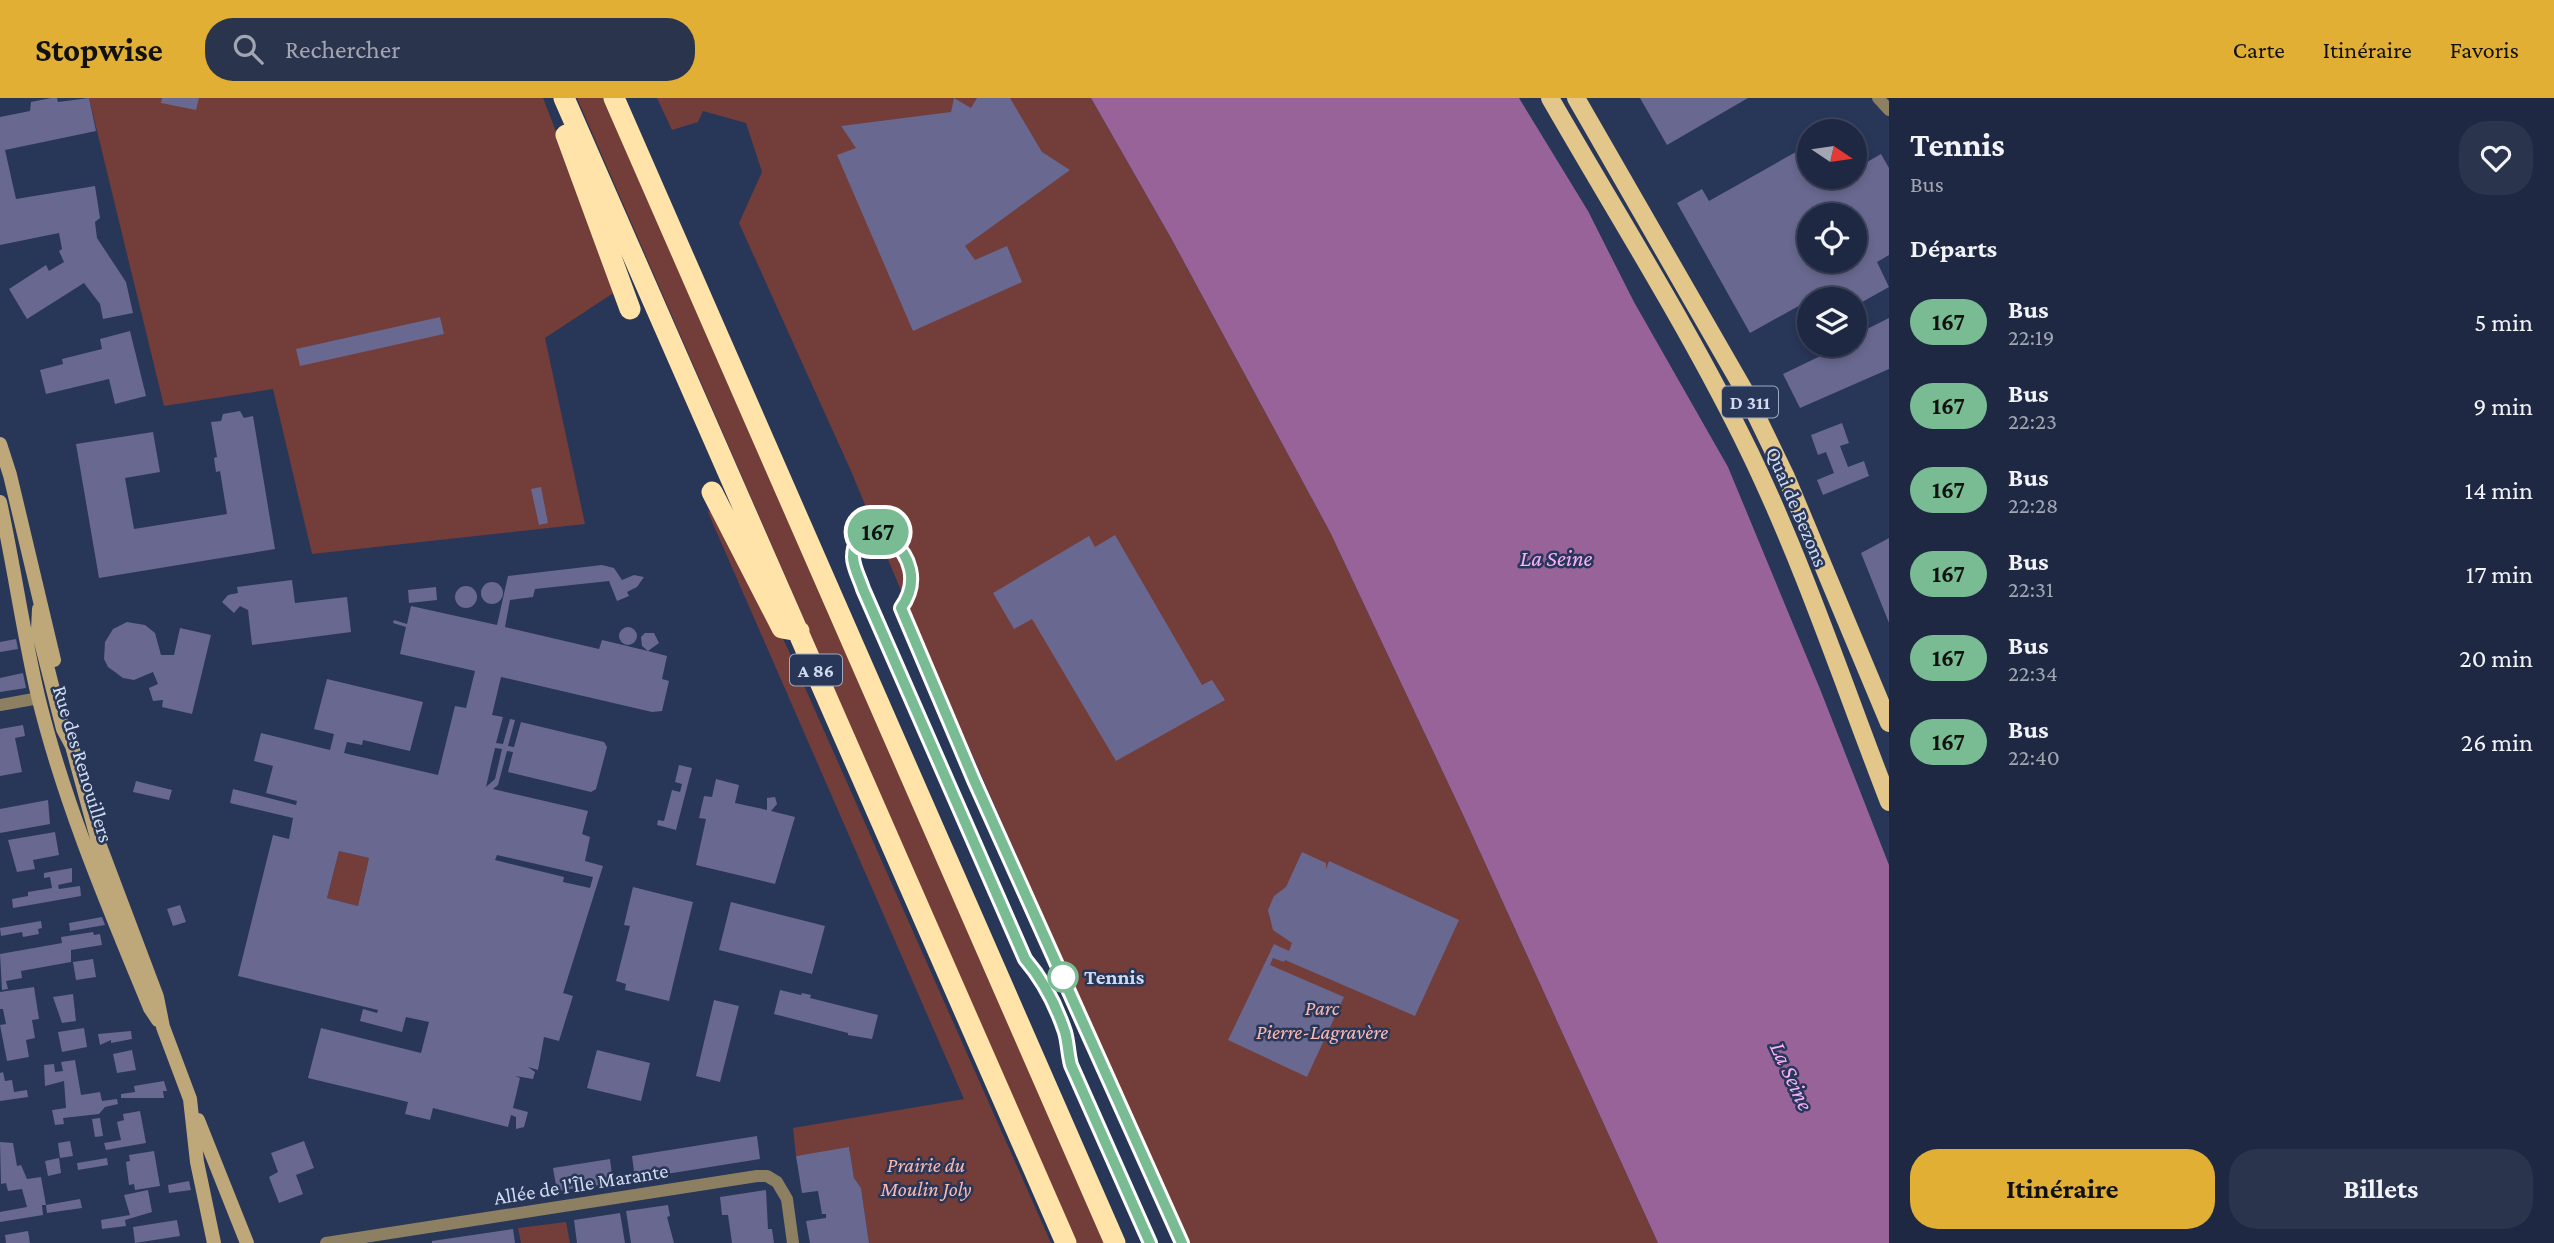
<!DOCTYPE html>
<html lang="fr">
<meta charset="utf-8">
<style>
:root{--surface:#1e2842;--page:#2b344d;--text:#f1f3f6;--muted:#a1a6b2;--line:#3c445b;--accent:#e1af34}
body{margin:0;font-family:"Crimson Pro",serif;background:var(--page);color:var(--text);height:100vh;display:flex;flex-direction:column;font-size:26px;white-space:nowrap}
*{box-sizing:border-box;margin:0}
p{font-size:23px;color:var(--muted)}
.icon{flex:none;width:38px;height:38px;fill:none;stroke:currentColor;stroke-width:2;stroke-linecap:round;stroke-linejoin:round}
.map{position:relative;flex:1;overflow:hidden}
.side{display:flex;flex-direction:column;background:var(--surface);width:665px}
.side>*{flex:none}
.badge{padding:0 14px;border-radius:23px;font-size:24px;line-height:46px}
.needle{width:46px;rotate:103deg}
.controls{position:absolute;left:1797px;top:21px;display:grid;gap:14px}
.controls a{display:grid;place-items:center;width:70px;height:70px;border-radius:50%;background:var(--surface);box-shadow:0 4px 10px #0003,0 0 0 2px var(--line);font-size:35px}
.map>.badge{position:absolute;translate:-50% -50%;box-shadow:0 0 0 4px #fff}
h2{padding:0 21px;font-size:26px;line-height:63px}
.round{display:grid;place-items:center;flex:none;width:74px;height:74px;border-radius:28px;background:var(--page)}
.summary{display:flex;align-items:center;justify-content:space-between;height:119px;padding:0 21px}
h1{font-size:33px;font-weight:700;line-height:52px}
.button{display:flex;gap:14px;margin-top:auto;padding:14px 21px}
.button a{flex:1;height:80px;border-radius:28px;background:var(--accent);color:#111;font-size:28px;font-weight:700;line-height:80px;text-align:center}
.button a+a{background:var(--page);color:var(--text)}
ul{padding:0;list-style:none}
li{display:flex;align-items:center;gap:21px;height:84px;padding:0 21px}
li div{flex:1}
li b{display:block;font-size:26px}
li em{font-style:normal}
li .badge{min-width:77px;font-weight:700;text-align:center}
header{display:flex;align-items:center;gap:42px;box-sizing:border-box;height:98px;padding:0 35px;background:var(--accent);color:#111}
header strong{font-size:33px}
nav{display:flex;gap:38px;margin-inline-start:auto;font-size:24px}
.search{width:490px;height:63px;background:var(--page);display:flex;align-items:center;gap:18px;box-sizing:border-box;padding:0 24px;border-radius:28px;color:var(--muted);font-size:26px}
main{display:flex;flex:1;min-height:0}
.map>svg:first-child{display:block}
.green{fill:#733d39}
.water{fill:#976399}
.building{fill:#696890;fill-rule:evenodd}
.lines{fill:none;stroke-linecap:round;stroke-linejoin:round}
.street{stroke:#8d7f62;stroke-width:12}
.secondary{stroke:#bea778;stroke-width:14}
.primary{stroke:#e3c689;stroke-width:18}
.highway{stroke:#ffe3a9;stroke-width:21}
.line-casing{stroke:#fff;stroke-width:16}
.line{stroke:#79bb92;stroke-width:10}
.stop-dot{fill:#fff;stroke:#79bb92;stroke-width:3.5}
.labels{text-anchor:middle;stroke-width:5;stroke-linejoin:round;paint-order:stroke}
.shield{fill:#283658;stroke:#9eaac2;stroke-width:2}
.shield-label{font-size:19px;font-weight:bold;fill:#d1dbf0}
.street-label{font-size:21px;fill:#d1dbf0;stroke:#283658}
.stop-label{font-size:21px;font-weight:bold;fill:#d1dbf0;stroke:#283658;text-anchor:start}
.park-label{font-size:21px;font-style:italic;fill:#fbb9b2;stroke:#283658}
.water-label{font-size:23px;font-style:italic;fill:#fab0fd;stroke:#283658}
</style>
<header>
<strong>Stopwise</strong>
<div class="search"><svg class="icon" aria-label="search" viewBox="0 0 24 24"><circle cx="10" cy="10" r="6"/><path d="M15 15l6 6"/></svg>Rechercher</div>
<nav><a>Carte</a><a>Itinéraire</a><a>Favoris</a></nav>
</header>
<main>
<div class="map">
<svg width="1889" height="1145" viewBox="0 0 1889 1145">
<rect width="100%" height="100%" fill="#283658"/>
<path class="green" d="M 89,0 L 543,0 L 618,192 L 545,240 L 585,426 L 312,456 L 273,291 L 164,308 Z
M 577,0 L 604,0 L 1107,1145 L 1076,1145 Z
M 657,0 L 1091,0 L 1171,140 L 1330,434 L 1465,721 L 1658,1145 L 1187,1145 L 920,538 L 851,373 L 739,125 L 762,74 L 746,25 L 703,13 L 698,24 L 672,32 Z
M 707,412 L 724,424 L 787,549 L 1051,1145 L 869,1145 L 861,1090 L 854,1080 L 849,1050 L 796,1058 L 793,1030 L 964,1001 Z
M 339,753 L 369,760 L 358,808 L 327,800 Z
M 566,1124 L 570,1145 L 521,1145 L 518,1130 Z"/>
<path class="water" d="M 1091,0 L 1519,0 L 1588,113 L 1634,204 L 1728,369 L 1820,591 L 1889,767 L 1889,1145 L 1658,1145 L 1465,721 L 1330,434 L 1171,140 Z"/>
<path class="building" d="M 51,0 L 57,0 L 58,4 L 89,0 L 96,33 L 5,52 L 16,101 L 95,88 L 100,120 L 95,124 L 97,140 L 126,184 L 133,215 L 103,221 L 100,206 L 84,185 L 27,221 L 9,191 L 46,167 L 49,173 L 64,164 L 59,153 L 62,151 L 59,135 L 0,147 L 0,19 L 30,13 L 31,4 Z
M 162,0 L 199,0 L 196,12 L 161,5 Z
M 954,0 L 971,10 L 977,0 L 1010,0 L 1042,54 L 1070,72 L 965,148 L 975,162 L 1007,148 L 1022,184 L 913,233 L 837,57 L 856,50 L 841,28 L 951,14 Z
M 1640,0 L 1748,0 L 1667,47 Z
M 1810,46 L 1810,79 L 1855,79 L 1855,71 L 1881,56 L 1889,70 L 1889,157 L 1877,164 L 1889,189 L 1855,208 L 1855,201 L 1810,201 L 1810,216 L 1804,205 L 1750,235 L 1677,105 L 1702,91 L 1709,103 ZM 1810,117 L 1855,117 L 1855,163 L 1810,163 Z
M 440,219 L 444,236 L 300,268 L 296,251 Z
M 1889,220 L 1889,271 L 1800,310 L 1783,276 L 1837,250 L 1835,247 L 1855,247 L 1855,237 Z
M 130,233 L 146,298 L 115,306 L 109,281 L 46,296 L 40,272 L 63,266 L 62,261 L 102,251 L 100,241 Z
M 240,313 L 244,320 L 253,318 L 275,451 L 99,480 L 76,346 L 153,334 L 160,374 L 125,380 L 134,431 L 227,416 L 220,373 L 216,374 L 214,360 L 217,359 L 211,324 L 221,323 L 223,316 Z
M 1842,325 L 1849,345 L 1840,348 L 1848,369 L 1864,363 L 1869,378 L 1823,397 L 1817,382 L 1834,375 L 1826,354 L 1818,357 L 1811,337 Z
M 541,389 L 548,425 L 539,427 L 531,391 Z
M 1115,437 L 1202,587 L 1212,582 L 1225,602 L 1116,663 L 1032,521 L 1014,531 L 993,495 L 1089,438 L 1095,449 Z
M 1889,440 L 1889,525 L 1861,455 Z
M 602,467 L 614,470 L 622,482 L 634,477 L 644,479 L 637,489 L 627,494 L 629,498 L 617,503 L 609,483 L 535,491 L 533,499 L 510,502 L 505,529 L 599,551 L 602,542 L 648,553 L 642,548 L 641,539 L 645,535 L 654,535 L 659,545 L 648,553 L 667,558 L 662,581 L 669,583 L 662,613 L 652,614 L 501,579 L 492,617 L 503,619 L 496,645 L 503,646 L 510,621 L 515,622 L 508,648 L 514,649 L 521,624 L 604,644 L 607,649 L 596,691 L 591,694 L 508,674 L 513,654 L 507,653 L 498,687 L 493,691 L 588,713 L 582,736 L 590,739 L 585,763 L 603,768 L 563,895 L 573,898 L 559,943 L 544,939 L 538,972 L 528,969 L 535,974 L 533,981 L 515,978 L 520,980 L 513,1010 L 528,1014 L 524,1029 L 516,1031 L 516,1019 L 511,1017 L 508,1029 L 433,1010 L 430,1022 L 405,1016 L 408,1004 L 308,980 L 321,930 L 421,955 L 429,924 L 406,919 L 402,934 L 360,923 L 363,911 L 377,915 L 378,912 L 238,878 L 273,737 L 289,741 L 293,720 L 230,705 L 233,691 L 296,707 L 297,703 L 266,695 L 273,668 L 254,663 L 261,635 L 330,652 L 334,636 L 314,631 L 327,581 L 423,604 L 410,653 L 363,642 L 362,647 L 347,644 L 344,655 L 438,677 L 455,608 L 466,610 L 475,573 L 400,556 L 406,529 L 393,525 L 394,522 L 407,526 L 411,508 L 497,527 L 508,478 ZM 495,650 L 502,651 L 495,681 L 486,689 ZM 339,753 L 369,760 L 358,808 L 327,800 ZM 497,757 L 593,779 L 590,790 L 563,784 L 564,779 L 495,762 Z
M 292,482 L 295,505 L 347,499 L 351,534 L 252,547 L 248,512 L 240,508 L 234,515 L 222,504 L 228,497 L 238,495 L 237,489 Z
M481 495a11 11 0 1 1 22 0a11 11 0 1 1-22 0Z
M455 499a11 11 0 1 1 22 0a11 11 0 1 1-22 0Z
M 436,489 L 437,502 L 409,505 L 408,492 Z
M 127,524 L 145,527 L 155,535 L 161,557 L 174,557 L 180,530 L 211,537 L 192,616 L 162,609 L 163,602 L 153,603 L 149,590 L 158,586 L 153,574 L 134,582 L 123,580 L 108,569 L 104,561 L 105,544 L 113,531 Z
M619 538a9 9 0 1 1 18 0a9 9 0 1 1-18 0Z
M 16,541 L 18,551 L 0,554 L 0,544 Z
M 23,575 L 26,590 L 0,594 L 0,580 Z
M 23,627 L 25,638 L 15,640 L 22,674 L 0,678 L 0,631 Z
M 679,667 L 692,670 L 676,732 L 657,727 L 658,722 L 664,723 L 672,692 L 680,694 L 682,686 L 675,684 Z
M 716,681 L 739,687 L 735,705 L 767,712 L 767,700 L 775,699 L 777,706 L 771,713 L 795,719 L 775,786 L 696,767 L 706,721 L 699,720 L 704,698 L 712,699 Z
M 136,683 L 172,692 L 169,702 L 133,694 Z
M 48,702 L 50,726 L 0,735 L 0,711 Z
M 55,734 L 59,757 L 33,762 L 35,771 L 17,774 L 8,742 Z
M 1302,754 L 1326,765 L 1326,771 L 1329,763 L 1459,822 L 1415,918 L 1285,862 L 1284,864 L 1273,860 L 1270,867 L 1344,899 L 1307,979 L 1228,942 L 1274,846 L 1289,853 L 1292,845 L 1273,832 L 1268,812 L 1274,798 L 1286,789 Z
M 72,770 L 72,784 L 58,787 L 59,791 L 80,788 L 81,798 L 13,810 L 12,801 L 28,798 L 28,794 L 52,790 L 50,779 L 44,780 L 44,775 Z
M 633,789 L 693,804 L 669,903 L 625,892 L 626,886 L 616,883 L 630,828 L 624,827 Z
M 731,804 L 825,828 L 812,876 L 719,852 Z
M 180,807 L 186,824 L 173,828 L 167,811 Z
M 102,819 L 105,827 L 70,833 L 69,825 Z
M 41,823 L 42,830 L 38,831 L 39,836 L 23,839 L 22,834 L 1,838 L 0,830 Z
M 93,834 L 94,837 L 100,836 L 102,847 L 71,852 L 71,864 L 21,873 L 22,880 L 6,883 L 8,891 L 2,892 L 0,856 L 62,845 L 61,839 Z
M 93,861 L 96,879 L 76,882 L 73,864 Z
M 34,889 L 39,921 L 32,922 L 35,940 L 26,942 L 29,959 L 7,963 L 0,927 L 6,926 L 3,911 L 0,911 L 0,894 Z
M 780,892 L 801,897 L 802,895 L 811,897 L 810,900 L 878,917 L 872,941 L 848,937 L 848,935 L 774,916 Z
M 73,896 L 76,923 L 62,925 L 53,899 Z
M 714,902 L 739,908 L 720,984 L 696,978 Z
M 84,930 L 87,949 L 62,954 L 58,934 Z
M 131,933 L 132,941 L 111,945 L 111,942 L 100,947 L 98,936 Z
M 132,952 L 136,972 L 117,975 L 113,956 Z
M 597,952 L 650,965 L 641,1003 L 587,990 Z
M 75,962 L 81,997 L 100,994 L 102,1003 L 117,1001 L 118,1006 L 105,1009 L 99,1016 L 63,1020 L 64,1026 L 55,1027 L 52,1012 L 66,1010 L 64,983 L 45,988 L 44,967 L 54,966 L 55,974 L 63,973 L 61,964 Z
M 3,974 L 5,983 L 12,982 L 14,994 L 27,992 L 28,999 L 0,1003 L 0,975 Z
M 164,983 L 167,993 L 163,993 L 164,1000 L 121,1000 L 121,996 L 135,994 L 134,988 Z
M 140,1013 L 146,1045 L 106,1052 L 104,1045 L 121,1042 L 117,1024 L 124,1022 L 123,1016 Z
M 100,1020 L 103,1038 L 95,1039 L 92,1021 Z
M 757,1038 L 760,1061 L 635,1081 L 632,1058 Z
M 70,1043 L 73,1058 L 60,1060 L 58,1045 Z
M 304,1043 L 314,1070 L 296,1077 L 303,1096 L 279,1105 L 269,1079 L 278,1074 L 271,1055 Z
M 0,1044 L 13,1045 L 17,1068 L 21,1067 L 27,1081 L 41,1079 L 46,1107 L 80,1101 L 82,1110 L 47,1115 L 46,1107 L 42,1107 L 43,1117 L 0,1124 L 0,1114 L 27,1109 L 22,1091 L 8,1093 L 6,1085 L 1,1086 Z
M 849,1049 L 854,1080 L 861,1090 L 869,1145 L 810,1145 L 806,1123 L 826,1120 L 826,1116 L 822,1116 L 818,1093 L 802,1095 L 796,1058 Z
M 154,1053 L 160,1088 L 135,1092 L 134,1086 L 129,1087 L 126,1064 L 130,1063 L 129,1057 Z
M 59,1060 L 61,1075 L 48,1078 L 45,1063 Z
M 107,1060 L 108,1067 L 78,1072 L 77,1065 Z
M 610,1061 L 613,1085 L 557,1093 L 553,1070 Z
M 189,1083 L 191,1092 L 169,1095 L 168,1087 Z
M 148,1092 L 152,1114 L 125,1122 L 126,1128 L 102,1131 L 101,1122 L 130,1117 L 124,1097 Z
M 766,1092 L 768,1131 L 772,1131 L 774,1145 L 732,1145 L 728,1117 L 722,1117 L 720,1099 Z
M 668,1107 L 670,1118 L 667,1119 L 674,1145 L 631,1145 L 626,1113 Z
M 620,1115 L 625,1145 L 577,1145 L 574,1122 Z
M 177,1122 L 180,1138 L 135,1145 L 133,1129 Z
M 513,1131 L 515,1145 L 432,1145 L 432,1143 Z
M 28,1133 L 30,1145 L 6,1145 L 5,1137 Z"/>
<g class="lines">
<path class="street" d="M 1878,0 L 1889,12
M 0,607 L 39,600
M 326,1145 L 757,1078 L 767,1078 L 777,1084 L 787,1101 L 793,1145"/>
<path class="secondary" d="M 0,346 L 10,377 L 54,562
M 0,404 C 14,468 23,534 38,598 C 64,705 108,808 150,910 L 158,922
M 39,511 L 38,532 L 63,631 L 72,648 L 97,740 L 157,899 L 163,929 L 190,1001 L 197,1064 L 214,1145
M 198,1022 L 247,1145"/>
<path class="primary" d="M 1550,0 C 1617,117 1691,233 1750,355 C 1804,467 1844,588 1889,704
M 1576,0 L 1744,292 L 1786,379 L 1889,625"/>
<path class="highway" d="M 564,0 L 1066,1145
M 614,0 L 1115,1145
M 566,37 L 630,211
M 712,394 L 782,530 L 799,533"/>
</g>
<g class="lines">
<defs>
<path id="line" d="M 1150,1145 L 1071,967 C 1068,956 1068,944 1065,934 C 1056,907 1043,882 1025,861 L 863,491 C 860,481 853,469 853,459 C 854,403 940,456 901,510 L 974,682 L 1182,1145"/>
</defs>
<use href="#line" class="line-casing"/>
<use href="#line" class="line"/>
</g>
<circle class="stop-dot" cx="1063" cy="879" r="14"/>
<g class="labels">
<g class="shield">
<rect x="1722" y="288.5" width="56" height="31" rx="5"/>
<rect x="790" y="556.5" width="52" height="31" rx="5"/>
</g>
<g class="shield-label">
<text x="1750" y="311">D 311</text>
<text x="816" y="579">A 86</text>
</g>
<g class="street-label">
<text transform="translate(1797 409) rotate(67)" y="7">Quai de Bezons</text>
<text transform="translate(83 666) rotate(73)" y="7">Rue des Renouillers</text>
<text transform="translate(581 1086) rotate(-9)" y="7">Allée de l'Île Marante</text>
</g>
<g class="stop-label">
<text x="1084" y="886">Tennis</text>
</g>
<g class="park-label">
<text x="1322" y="917">Parc<tspan x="1322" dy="24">Pierre-Lagravère</tspan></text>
<text x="926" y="1074">Prairie du<tspan x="926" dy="24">Moulin Joly</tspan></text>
</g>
<g class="water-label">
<text x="1556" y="468">La Seine</text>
<text transform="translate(1792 978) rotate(65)" y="8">La Seine</text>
</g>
</g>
</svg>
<div class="controls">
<a><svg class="needle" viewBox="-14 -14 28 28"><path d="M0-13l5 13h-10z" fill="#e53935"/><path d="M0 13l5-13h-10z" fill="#a1a6b2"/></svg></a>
<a><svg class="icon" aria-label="locate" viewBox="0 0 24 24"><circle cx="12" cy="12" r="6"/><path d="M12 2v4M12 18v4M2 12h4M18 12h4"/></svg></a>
<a><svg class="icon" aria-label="layers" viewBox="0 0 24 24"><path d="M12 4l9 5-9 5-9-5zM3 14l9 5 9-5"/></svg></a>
</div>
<b class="badge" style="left:878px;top:434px;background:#79bb92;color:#111">167</b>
</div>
<section class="side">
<div class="summary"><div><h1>Tennis</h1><p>Bus</p></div><a class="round"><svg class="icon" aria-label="heart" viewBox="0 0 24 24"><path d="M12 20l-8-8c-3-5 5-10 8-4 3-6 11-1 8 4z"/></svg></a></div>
<h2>Départs</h2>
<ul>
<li><span class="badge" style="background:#79bb92;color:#111">167</span><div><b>Bus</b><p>22:19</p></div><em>5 min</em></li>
<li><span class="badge" style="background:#79bb92;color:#111">167</span><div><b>Bus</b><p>22:23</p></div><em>9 min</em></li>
<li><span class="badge" style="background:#79bb92;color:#111">167</span><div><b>Bus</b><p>22:28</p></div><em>14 min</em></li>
<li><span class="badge" style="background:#79bb92;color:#111">167</span><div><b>Bus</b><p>22:31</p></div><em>17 min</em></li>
<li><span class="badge" style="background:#79bb92;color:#111">167</span><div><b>Bus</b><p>22:34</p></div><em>20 min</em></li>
<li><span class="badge" style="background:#79bb92;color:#111">167</span><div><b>Bus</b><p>22:40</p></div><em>26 min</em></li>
</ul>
<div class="button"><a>Itinéraire</a><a>Billets</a></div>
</section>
</main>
